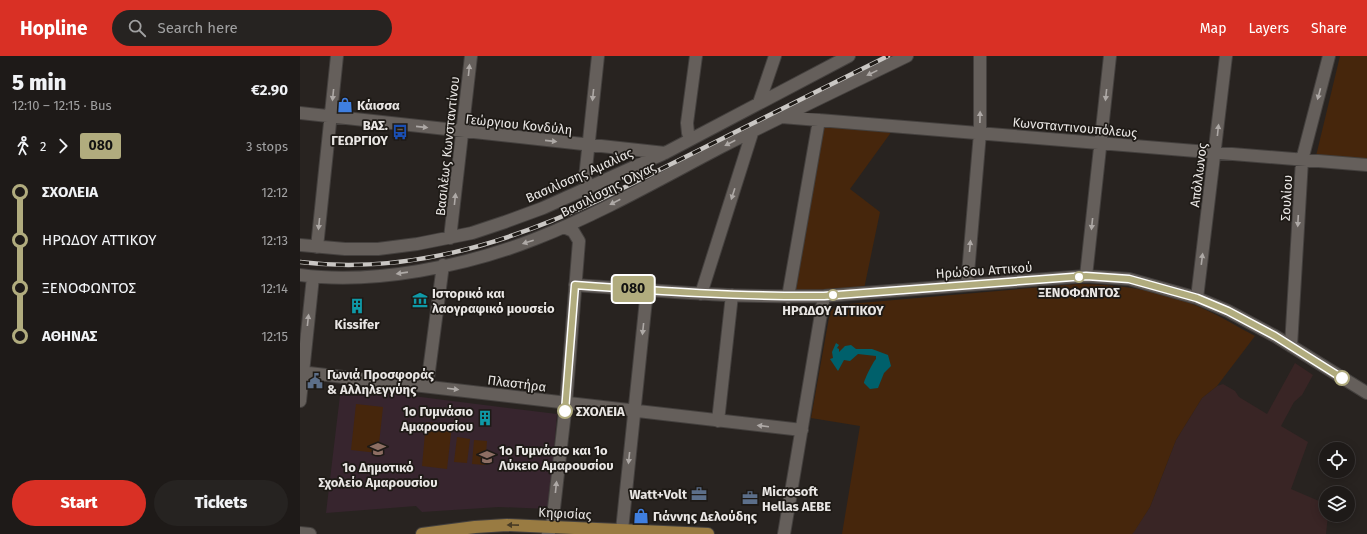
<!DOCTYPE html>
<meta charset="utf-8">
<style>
:root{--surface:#1e1a18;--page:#262321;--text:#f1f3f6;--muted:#a1a1a2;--line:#3c3837;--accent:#d93025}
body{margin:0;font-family:"Fira Sans",sans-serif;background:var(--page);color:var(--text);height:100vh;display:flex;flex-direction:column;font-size:15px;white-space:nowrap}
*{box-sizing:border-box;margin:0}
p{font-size:13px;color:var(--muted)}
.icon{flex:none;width:22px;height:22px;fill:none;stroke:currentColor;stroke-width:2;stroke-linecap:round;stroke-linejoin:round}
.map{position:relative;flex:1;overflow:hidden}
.details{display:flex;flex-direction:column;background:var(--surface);width:300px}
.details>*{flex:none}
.badge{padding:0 8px;border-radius:3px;font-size:14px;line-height:26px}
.fabs{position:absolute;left:1019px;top:386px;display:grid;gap:8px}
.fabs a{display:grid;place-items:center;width:36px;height:36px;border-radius:50%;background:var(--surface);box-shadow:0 2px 10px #0003,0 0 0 1px var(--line);font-size:20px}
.map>.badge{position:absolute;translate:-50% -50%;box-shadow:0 0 0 2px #fff}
.legs{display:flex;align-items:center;gap:6px;height:44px;padding:0 12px;font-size:13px}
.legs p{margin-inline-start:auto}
.headline{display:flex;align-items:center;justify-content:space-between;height:68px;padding:0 12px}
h1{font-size:22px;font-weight:800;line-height:30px}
.button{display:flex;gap:8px;margin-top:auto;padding:8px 12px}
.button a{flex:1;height:46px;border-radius:24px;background:var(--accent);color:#fff;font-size:16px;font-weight:800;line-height:46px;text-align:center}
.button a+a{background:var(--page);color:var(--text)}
ul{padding:0 12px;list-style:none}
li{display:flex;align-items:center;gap:14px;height:48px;font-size:15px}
li i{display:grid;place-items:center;width:6px;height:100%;margin:0 5px;background:currentColor}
li i::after{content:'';width:10px;height:10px;margin:-5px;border:3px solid;border-radius:50%;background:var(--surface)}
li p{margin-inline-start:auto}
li:first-child i{background:linear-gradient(#0000 50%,currentColor 0)}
li:last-child i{background:linear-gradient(currentColor 50%,#0000 0)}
header{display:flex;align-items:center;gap:24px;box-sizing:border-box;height:56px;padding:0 20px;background:var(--accent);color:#fff}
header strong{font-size:19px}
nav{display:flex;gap:22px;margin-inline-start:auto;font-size:14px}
.search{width:280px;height:36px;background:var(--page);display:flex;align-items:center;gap:10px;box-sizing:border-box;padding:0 14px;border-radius:22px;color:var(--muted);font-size:15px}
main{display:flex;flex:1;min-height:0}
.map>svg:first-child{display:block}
.commercial{fill:#392525}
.education{fill:#37252e}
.green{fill:#46260c}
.water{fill:#00606b}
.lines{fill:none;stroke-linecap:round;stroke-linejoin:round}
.minor-casing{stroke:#44403e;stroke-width:14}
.major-casing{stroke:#44403e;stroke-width:14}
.minor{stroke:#655f5b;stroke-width:12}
.major{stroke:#997b42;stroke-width:12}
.rail-casing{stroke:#cac7c4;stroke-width:4.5}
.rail{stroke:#1e1a16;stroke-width:3;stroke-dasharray:9;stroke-linecap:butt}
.oneway{fill:#aea9a6}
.oneway2{fill:#493c25}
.line-1-casing{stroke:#fff;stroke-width:9}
.line-1{stroke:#b1ac7e;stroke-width:6}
.stop-1-dot{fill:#fff;stroke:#b1ac7e;stroke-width:2}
.labels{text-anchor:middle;stroke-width:3.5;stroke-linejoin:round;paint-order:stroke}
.poi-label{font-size:13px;font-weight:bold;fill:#e9e6e4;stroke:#1e1a16;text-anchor:start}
.street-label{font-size:13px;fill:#e9e6e4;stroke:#1e1a16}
.stop-label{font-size:13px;font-weight:bold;fill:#e9e6e4;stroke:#1e1a16}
</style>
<header>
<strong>Hopline</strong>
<div class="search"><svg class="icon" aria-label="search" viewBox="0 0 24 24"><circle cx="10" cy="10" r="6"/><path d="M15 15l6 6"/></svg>Search here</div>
<nav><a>Map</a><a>Layers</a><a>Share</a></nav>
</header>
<main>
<section class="details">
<div class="headline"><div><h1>5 min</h1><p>12:10 – 12:15 · Bus</p></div><b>€2.90</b></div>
<div class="legs"><svg class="icon" aria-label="walk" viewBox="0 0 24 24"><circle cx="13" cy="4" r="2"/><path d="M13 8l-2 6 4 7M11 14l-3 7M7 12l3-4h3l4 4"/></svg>2<svg class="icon" aria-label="forward" viewBox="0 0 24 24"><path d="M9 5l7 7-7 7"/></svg><b class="badge" style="background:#b1ac7e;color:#111">080</b><p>3 stops</p></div>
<ul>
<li><i style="color:#b1ac7e"></i><b>ΣΧΟΛΕΙΑ</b><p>12:12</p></li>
<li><i style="color:#b1ac7e"></i><span>ΗΡΩΔΟΥ ΑΤΤΙΚΟΥ</span><p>12:13</p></li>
<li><i style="color:#b1ac7e"></i><span>ΞΕΝΟΦΩΝΤΟΣ</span><p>12:14</p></li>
<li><i style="color:#b1ac7e"></i><b>ΑΘΗΝΑΣ</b><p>12:15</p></li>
</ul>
<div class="button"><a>Start</a><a>Tickets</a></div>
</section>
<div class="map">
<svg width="1067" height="478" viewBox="0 0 1067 478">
<rect width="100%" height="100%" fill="#282320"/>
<path class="commercial" d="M 995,307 L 1013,319 L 1002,339 L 994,346 L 981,370 L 1008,386 L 991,433 L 1026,448 L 1026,459 L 1028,459 L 1026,478 L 832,478 L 850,451 L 876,384 L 902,342 L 917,330 L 923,328 L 935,335 L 939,341 L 967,358 Z"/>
<path class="education" d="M 41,331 L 257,358 L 249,453 L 199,451 L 122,456 L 116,450 L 26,457 Z"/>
<path class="green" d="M 1040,0 L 1067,0 L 1067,105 L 1016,100 Z
M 518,69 L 592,75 L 550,133 L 580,156 L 564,233 L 491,238 Z
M 777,228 C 820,228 867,235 906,254 C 922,261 938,271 955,280 L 917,330 L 902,342 L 876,384 L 850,451 L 834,476 L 832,478 L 542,478 L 560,370 L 511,362 L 530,256 L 537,249 Z
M 56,348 L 83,351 L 78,397 L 51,394 Z
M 126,366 L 152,369 L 147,413 L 122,410 Z
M 157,381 L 170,383 L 167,407 L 154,406 Z
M 174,384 L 187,385 L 185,409 L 172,408 Z"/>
<path class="water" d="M 536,287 L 539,289 L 537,292 L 539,293 L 539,296 L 545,290 L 551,289 L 556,293 L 572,293 L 588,299 L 591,310 L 584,317 L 578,332 L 570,333 L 564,327 C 564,324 574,304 576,303 L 576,300 L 558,298 L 550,305 L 544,304 L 538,315 L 530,303 L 533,302 L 532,296 Z"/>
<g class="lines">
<defs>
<path id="minor" d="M 459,47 L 475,0
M 0,57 L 365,97
M 482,61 L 1067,109
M 391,83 L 388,77 L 387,67 L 396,0
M 289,131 L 285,122 L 298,0
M 150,182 L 171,0
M 0,189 L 45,193 L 78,193 L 117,188 L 172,177 L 205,166 L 243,152 L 365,97 L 549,0
M 17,191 L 37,0
M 0,219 C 73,229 167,210 235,183 C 299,158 360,123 421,91 C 482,60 545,30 607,0
M 786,220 L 810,0
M 275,229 C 358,235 441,242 524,240 L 786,220 L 829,223 L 897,242 L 928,255 L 975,280 L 1067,337
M 667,229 L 680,77 L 680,0
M 401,238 L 453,74
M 488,241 L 519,64
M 897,242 L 926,0
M 991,290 L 1002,104 L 1029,0
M 0,316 L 502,374
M 127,330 L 143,209
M 0,345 L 13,221
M 418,365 L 432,239
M 322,474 L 347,234
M 0,477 L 10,478
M 248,478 L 252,470 L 266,347 L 279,185 L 273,175 L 264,171
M 484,478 L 524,240"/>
<path id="major" d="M 122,478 L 175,471 L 207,469 L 408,478"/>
</defs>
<use href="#minor" class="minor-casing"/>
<use href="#major" class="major-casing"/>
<use href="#minor" class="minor"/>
<use href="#major" class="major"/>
<defs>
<path id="rail" d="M 0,206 C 104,219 206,188 299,144 L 588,0"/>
</defs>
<use href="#rail" class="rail-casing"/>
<use href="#rail" class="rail"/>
</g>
<defs><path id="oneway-solid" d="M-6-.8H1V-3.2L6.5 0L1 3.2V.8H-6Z"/></defs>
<g class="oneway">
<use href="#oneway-solid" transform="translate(169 14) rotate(-84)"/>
<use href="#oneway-solid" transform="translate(572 17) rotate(154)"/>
<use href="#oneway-solid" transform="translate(1019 38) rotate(105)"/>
<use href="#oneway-solid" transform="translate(33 39) rotate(96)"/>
<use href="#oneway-solid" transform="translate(293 39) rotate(96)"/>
<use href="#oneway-solid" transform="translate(806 39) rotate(96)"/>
<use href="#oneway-solid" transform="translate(680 61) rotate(-89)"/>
<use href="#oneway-solid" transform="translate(122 71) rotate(6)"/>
<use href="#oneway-solid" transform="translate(918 74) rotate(-84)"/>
<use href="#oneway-solid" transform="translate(251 85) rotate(6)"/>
<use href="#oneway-solid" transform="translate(430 87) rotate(153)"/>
<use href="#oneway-solid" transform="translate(433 138) rotate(108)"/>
<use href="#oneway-solid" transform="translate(155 143) rotate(-84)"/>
<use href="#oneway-solid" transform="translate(315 146) rotate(153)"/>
<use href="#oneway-solid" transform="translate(998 165) rotate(93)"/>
<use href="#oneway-solid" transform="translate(19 168) rotate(96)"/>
<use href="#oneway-solid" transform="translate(792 168) rotate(96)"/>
<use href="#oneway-solid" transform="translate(228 186) rotate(162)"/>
<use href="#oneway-solid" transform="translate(670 190) rotate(-85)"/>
<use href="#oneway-solid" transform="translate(902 203) rotate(-83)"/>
<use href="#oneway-solid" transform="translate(102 217) rotate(172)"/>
<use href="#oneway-solid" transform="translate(8 264) rotate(-84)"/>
<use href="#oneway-solid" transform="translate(343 273) rotate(96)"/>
<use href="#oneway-solid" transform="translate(153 333) rotate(7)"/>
<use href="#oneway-solid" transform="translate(463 370) rotate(-173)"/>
<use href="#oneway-solid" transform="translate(329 402) rotate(96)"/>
<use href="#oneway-solid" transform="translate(256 431) rotate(-84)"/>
</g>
<use class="oneway2" href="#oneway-solid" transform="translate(213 469) rotate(-179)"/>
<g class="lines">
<defs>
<path id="line-1" d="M 265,355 L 275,229 C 358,235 441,241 524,240 L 786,220 L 829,223 L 897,242 L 928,255 L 975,280 L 1042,322"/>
</defs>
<use href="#line-1" class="line-1-casing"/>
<use href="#line-1" class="line-1"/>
</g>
<defs>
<symbol id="shop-bare" viewBox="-9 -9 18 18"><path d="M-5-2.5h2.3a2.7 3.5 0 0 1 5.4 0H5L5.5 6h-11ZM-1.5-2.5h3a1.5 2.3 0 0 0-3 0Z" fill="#3f7fe0" stroke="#1e1a16" stroke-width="2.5" paint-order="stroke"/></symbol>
<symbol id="bus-bare" viewBox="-9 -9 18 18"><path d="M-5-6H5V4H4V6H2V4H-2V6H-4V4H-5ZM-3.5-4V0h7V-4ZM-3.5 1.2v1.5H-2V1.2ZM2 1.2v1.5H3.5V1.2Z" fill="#1a4fb4" stroke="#1e1a16" stroke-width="2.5" paint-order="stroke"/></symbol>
<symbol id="museum-bare" viewBox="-9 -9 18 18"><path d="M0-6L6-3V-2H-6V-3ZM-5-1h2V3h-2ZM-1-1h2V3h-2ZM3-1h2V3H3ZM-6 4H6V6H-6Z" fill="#0f9aa8" stroke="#1e1a16" stroke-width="2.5" paint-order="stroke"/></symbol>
<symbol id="building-bare" viewBox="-9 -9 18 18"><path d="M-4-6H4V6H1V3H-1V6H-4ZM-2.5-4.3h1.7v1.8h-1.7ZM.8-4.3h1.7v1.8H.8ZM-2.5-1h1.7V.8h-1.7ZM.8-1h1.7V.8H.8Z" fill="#0f9aa8" stroke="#1e1a16" stroke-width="2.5" paint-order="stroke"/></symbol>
<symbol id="civic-bare" viewBox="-9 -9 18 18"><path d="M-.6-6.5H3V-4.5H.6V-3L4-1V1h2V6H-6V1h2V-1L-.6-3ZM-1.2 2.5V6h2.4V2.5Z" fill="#5c6f8a" stroke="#1e1a16" stroke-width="2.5" paint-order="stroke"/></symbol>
<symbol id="school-bare" viewBox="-9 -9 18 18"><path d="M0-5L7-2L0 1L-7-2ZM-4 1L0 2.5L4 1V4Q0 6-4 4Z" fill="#8d6e63" stroke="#1e1a16" stroke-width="2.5" paint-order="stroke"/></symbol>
<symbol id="office-bare" viewBox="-9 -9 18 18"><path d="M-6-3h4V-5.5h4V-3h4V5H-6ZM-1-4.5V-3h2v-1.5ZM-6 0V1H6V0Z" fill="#5c6f8a" stroke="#1e1a16" stroke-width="2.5" paint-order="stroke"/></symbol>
</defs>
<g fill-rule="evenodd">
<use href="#shop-bare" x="34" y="38" width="22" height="22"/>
<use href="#bus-bare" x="89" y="65" width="22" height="22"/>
<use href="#museum-bare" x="109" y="233" width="22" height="22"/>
<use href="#building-bare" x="46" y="239" width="22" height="22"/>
<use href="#civic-bare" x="4" y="314" width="22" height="22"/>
<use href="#building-bare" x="174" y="351" width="22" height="22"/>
<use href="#school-bare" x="67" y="382" width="22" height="22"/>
<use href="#school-bare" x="176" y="390" width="22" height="22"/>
<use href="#office-bare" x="388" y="427" width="22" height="22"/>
<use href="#office-bare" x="439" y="431" width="22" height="22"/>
<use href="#shop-bare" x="330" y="449" width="22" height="22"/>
</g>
<g class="stop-1-dot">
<circle cx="779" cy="221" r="5"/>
<circle cx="533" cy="239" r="5"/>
<circle cx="1042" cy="322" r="7"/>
<circle cx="265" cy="355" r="7"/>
</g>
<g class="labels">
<g class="poi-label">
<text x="57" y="54">Κάισσα</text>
<text x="88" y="74" text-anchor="end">ΒΑΣ.<tspan x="88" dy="15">ΓΕΩΡΓΙΟΥ</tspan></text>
<text x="132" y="242">Ιστορικό και<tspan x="132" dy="15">λαογραφικό μουσείο</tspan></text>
<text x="57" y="273" text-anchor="middle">Kissifer</text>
<text x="27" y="323">Γωνιά Προσφοράς<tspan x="27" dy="15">&amp; Αλληλεγγύης</tspan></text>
<text x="173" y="360" text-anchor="end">1ο Γυμνάσιο<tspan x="173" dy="15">Αμαρουσίου</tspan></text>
<text x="199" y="399">1ο Γυμνάσιο και 1ο<tspan x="199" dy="15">Λύκειο Αμαρουσίου</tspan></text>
<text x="78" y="416" text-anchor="middle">1ο Δημοτικό<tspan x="78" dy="15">Σχολείο Αμαρουσίου</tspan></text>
<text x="462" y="440">Microsoft<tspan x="462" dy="15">Hellas AEBE</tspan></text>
<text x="387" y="443" text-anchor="end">Watt+Volt</text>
<text x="353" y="465">Γιάννης Δελούδης</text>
</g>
<g class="street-label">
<text transform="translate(219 68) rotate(6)" y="5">Γεώργιου Κονδύλη</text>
<text transform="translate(775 71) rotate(5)" y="5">Κωνσταντινουπόλεως</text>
<text transform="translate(147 90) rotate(-84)" y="5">Βασιλέως Κωνσταντίνου</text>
<text transform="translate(279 119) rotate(-24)" y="5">Βασιλίσσης Αμαλίας</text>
<text transform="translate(898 119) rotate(-83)" y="5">Απόλλωνος</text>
<text transform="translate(308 133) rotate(-27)" y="5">Βασιλίσσης Όλγας</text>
<text transform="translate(986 142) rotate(-87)" y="5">Σουλίου</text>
<text transform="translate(684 214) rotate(-4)" y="5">Ηρώδου Αττικού</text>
<text transform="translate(217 327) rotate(7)" y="5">Πλαστήρα</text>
<text transform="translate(265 457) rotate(3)" y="5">Κηφισίας</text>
</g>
<g class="stop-label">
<text x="779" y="241">ΞΕΝΟΦΩΝΤΟΣ</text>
<text x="533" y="259">ΗΡΩΔΟΥ ΑΤΤΙΚΟΥ</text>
<text x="276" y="360" text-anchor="start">ΣΧΟΛΕΙΑ</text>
</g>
</g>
</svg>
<div class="fabs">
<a><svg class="icon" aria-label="locate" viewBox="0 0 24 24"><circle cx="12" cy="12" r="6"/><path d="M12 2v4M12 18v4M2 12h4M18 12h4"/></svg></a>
<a><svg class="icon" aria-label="layers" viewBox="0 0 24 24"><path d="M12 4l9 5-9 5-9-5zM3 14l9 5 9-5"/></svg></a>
</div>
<b class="badge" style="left:333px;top:233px;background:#b1ac7e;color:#111">080</b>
</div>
</main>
